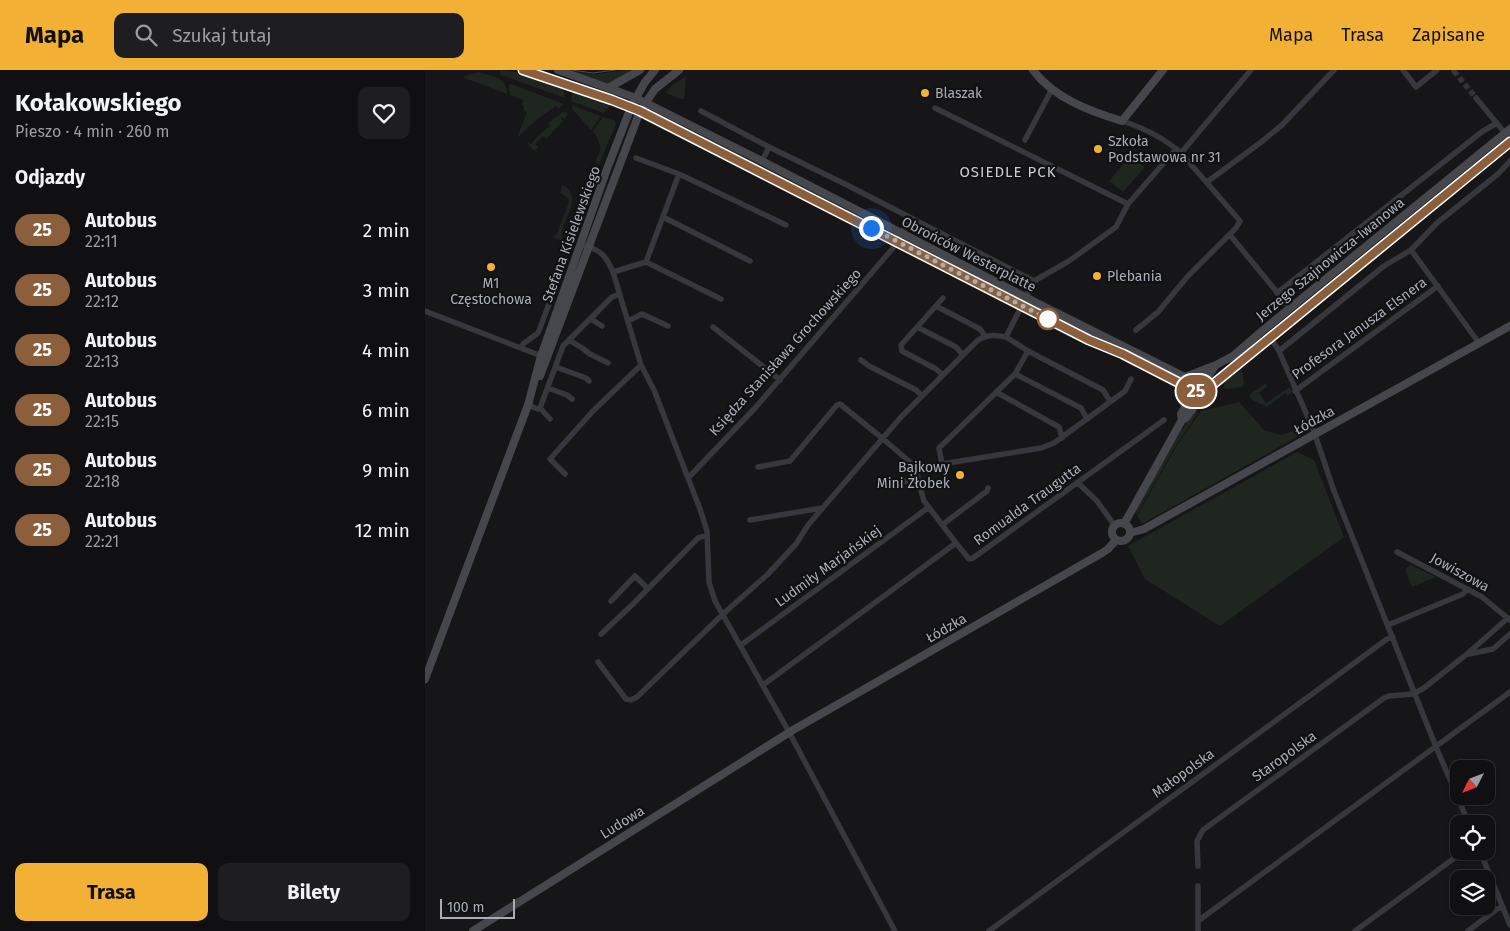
<!DOCTYPE html>
<html lang="pl">
<meta charset="utf-8">
<style>
:root{--surface:#101012;--page:#1e1e20;--text:#f1f3f6;--muted:#9c9d9f;--line:#303032;--accent:#f2b134}
body{margin:0;font-family:"Fira Sans",sans-serif;background:var(--page);color:var(--text);height:100vh;display:flex;flex-direction:column;font-size:19px;white-space:nowrap}
*{box-sizing:border-box;margin:0}
p{font-size:16px;color:var(--muted)}
.icon{flex:none;width:28px;height:28px;fill:none;stroke:currentColor;stroke-width:2;stroke-linecap:round;stroke-linejoin:round}
.map{position:relative;flex:1;overflow:hidden}
.details{display:flex;flex-direction:column;background:var(--surface);width:425px}
.details>*{flex:none}
.badge{padding:0 10px;border-radius:16px;font-size:18px;line-height:32px}
.needle{width:32px;rotate:228deg}
.tools{position:absolute;left:1025px;top:690px;display:grid;gap:10px}
.tools a{display:grid;place-items:center;width:45px;height:45px;border-radius:10px;background:var(--surface);box-shadow:0 1px 4px #0004,0 0 0 1px var(--line);font-size:25px}
.scale{position:absolute;left:15px;bottom:12px;width:75px;box-sizing:border-box;padding-left:5px;border:2px solid #a8adb8;border-top:0;font-size:14px;line-height:18px;white-space:nowrap;color:#a8adb8;-webkit-text-stroke:4px #111113;paint-order:stroke}
.you{position:absolute;width:25px;height:25px;margin:-12px;border:4px solid #fff;border-radius:50%;background:#1a73e8;box-shadow:0 0 0 8px #1a73e833}
.map>.badge{position:absolute;translate:-50% -50%;box-shadow:0 0 0 2px #fff}
h2{padding:0 15px;font-size:19px;line-height:45px}
.round{display:grid;place-items:center;flex:none;width:52px;height:52px;border-radius:10px;background:var(--page)}
.headline{display:flex;align-items:center;justify-content:space-between;height:85px;padding:0 15px}
h1{font-size:24px;font-weight:700;line-height:38px}
.primary-button{display:flex;gap:10px;margin-top:auto;padding:10px 15px}
.primary-button a{flex:1;height:58px;border-radius:10px;background:var(--accent);color:#111;font-size:20px;font-weight:700;line-height:58px;text-align:center}
.primary-button a+a{background:var(--page);color:var(--text)}
ul{padding:0;list-style:none}
li{display:flex;align-items:center;gap:15px;height:60px;padding:0 15px}
li div{flex:1}
li b{display:block;font-size:19px}
li em{font-style:normal}
li .badge{min-width:55px;font-weight:700;text-align:center}
header{display:flex;align-items:center;gap:30px;box-sizing:border-box;height:70px;padding:0 25px;background:var(--accent);color:#111}
header strong{font-size:24px}
nav{display:flex;gap:28px;margin-inline-start:auto;font-size:18px}
.search{width:350px;height:45px;background:var(--page);display:flex;align-items:center;gap:12px;box-sizing:border-box;padding:0 18px;border-radius:10px;color:var(--muted);font-size:19px}
main{display:flex;flex:1;min-height:0}
.map>svg:first-child{display:block}
.green{fill:#1e261f}
.lines{fill:none;stroke-linecap:round;stroke-linejoin:round}
.street-tunnel{stroke:#333438;stroke-width:5.5;stroke-dasharray:5.5 3;stroke-linecap:butt}
.street{stroke:#37383d;stroke-width:5.5}
.secondary{stroke:#45474d;stroke-width:8}
.tram{stroke:#4a4c52;stroke-width:1}
.line-casing{stroke:#fff;stroke-width:11}
.line{stroke:#8b5e3c;stroke-width:8}
.walk{stroke:#a8adb8;stroke-width:5;stroke-dasharray:0 9}
.poi-dot{fill:#f2b134;stroke:#111113;stroke-width:2}
.stop-dot{fill:#fff;stroke:#8b5e3c;stroke-width:2.5}
.labels{text-anchor:middle;stroke-width:4.5;stroke-linejoin:round;paint-order:stroke}
.poi-label{font-size:14px;fill:#a8adb8;stroke:#111113;text-anchor:start}
.street-label{font-size:14px;fill:#a8adb8;stroke:#111113}
.neighbourhood-label{font-size:15px;letter-spacing:1px;fill:#c9ccd4;stroke:#111113}
</style>
<header>
<strong>Mapa</strong>
<div class="search"><svg class="icon" aria-label="search" viewBox="0 0 24 24"><circle cx="10" cy="10" r="6"/><path d="M15 15l6 6"/></svg>Szukaj tutaj</div>
<nav><a>Mapa</a><a>Trasa</a><a>Zapisane</a></nav>
</header>
<main>
<section class="details">
<div class="headline"><div><h1>Kołakowskiego</h1><p>Pieszo · 4 min · 260 m</p></div><a class="round"><svg class="icon" aria-label="heart" viewBox="0 0 24 24"><path d="M12 20l-8-8c-3-5 5-10 8-4 3-6 11-1 8 4z"/></svg></a></div>
<h2>Odjazdy</h2>
<ul>
<li><span class="badge" style="background:#8b5e3c;color:#fff">25</span><div><b>Autobus</b><p>22:11</p></div><em>2 min</em></li>
<li><span class="badge" style="background:#8b5e3c;color:#fff">25</span><div><b>Autobus</b><p>22:12</p></div><em>3 min</em></li>
<li><span class="badge" style="background:#8b5e3c;color:#fff">25</span><div><b>Autobus</b><p>22:13</p></div><em>4 min</em></li>
<li><span class="badge" style="background:#8b5e3c;color:#fff">25</span><div><b>Autobus</b><p>22:15</p></div><em>6 min</em></li>
<li><span class="badge" style="background:#8b5e3c;color:#fff">25</span><div><b>Autobus</b><p>22:18</p></div><em>9 min</em></li>
<li><span class="badge" style="background:#8b5e3c;color:#fff">25</span><div><b>Autobus</b><p>22:21</p></div><em>12 min</em></li>
</ul>
<div class="primary-button"><a>Trasa</a><a>Bilety</a></div>
</section>
<div class="map">
<svg width="1085" height="861" viewBox="0 0 1085 861">
<rect width="100%" height="100%" fill="#161618"/>
<path class="green" d="M 75,0 C 87,0 95,3 106,8 C 116,12 127,15 137,19 L 139,22 L 140,28 L 79,6 L 75,4 Z
M 141,0 C 149,0 157,4 166,4 C 179,5 190,0 203,0 L 205,4 L 183,14 Z
M 54,2 C 67,7 83,7 82,24 L 37,7 Z
M 261,6 L 259,29 L 256,29 L 241,23 L 247,15 Z
M 86,14 L 139,34 L 133,39 L 131,36 L 110,51 L 92,68 L 102,42 L 99,41 L 99,38 L 97,34 L 98,30 L 85,25 L 84,15 Z
M 149,22 L 150,22 L 187,34 L 178,43 L 146,31 L 147,24 Z
M 146,35 L 176,46 L 166,60 L 148,40 Z
M 138,42 L 142,43 L 143,47 L 141,45 L 141,47 L 139,49 L 137,47 L 136,48 L 138,51 L 121,69 L 118,66 L 110,74 L 113,77 L 110,80 L 112,81 L 111,82 L 104,76 L 103,72 L 106,74 L 116,63 L 125,56 L 123,53 Z
M 234,45 L 266,61 L 306,79 L 462,158 L 461,159 L 408,132 L 384,123 L 233,47 Z
M 178,47 L 190,51 L 191,54 L 174,94 L 172,93 L 171,89 C 179,78 174,71 168,61 Z
M 706,85 L 720,97 L 698,122 L 684,111 Z
M 137,116 L 140,116 C 161,134 128,155 139,172 L 128,167 L 132,164 L 144,132 L 143,128 L 135,123 Z
M 817,299 L 819,315 L 817,317 L 802,319 L 799,318 L 798,312 Z
M 841,313 L 843,316 L 834,323 L 841,333 L 865,317 L 867,322 L 863,326 L 860,323 L 842,337 L 826,329 L 825,324 Z
M 814,332 L 839,360 L 856,365 L 870,360 L 877,364 L 717,454 L 712,446 L 751,377 L 776,341 Z
M 771,339 L 773,343 L 750,377 L 712,444 L 708,443 L 751,369 Z
M 872,382 L 889,390 L 919,467 L 795,556 L 720,509 L 703,476 Z
M 986,495 L 1011,507 L 987,517 L 980,499 Z"/>
<g class="lines">
<path class="street-tunnel" d="M 1029,1 L 1051,28"/>
<path class="street" d="M 978,0 L 991,17 L 1012,0
M 1029,0 L 1029,1
M 1051,28 L 1085,69
M 510,38 L 703,134
M 697,51 C 719,58 738,67 756,83 L 815,151 L 811,158 L 763,206 L 733,242 L 711,260
M 600,70 L 627,19
M 756,83 L 826,0
M 211,88 L 254,104 L 361,155
M 337,91 L 344,77
M 782,112 L 835,73 L 857,55 L 909,0
M 238,147 L 325,191
M 805,165 L 865,238
M 161,176 C 177,181 181,186 188,202 L 216,295 L 229,320 L 275,439 L 282,461 L 284,512 L 290,531 L 364,662 L 470,861
M 986,180 L 1054,273
M 221,192 L 296,229
M 188,202 L 221,192 L 254,104
M 609,211 L 644,191 L 691,157 L 703,134 L 751,79
M 852,223 L 1058,61 L 1072,53
M 511,236 L 555,259 L 560,266
M 0,241 L 119,287
M 166,249 L 177,256
M 203,251 L 217,244 L 243,256
M 288,257 L 355,310
M 492,257 L 531,277 L 538,285
M 845,267 L 854,281 L 888,359 L 909,421 L 1011,677 L 1044,754
M 144,270 L 157,278 L 165,284 L 183,293
M 96,278 L 98,274 L 113,263 L 139,195
M 603,281 L 678,320 L 685,331
M 854,281 L 959,196 L 986,180 L 1012,153 L 1073,104 L 1085,91
M 436,290 L 444,296 L 491,320 L 497,326
M 131,297 L 161,308 L 164,311
M 590,304 L 656,338 L 662,349
M 518,305 L 511,299 L 477,281 L 476,275 L 518,228
M 123,318 L 142,325 L 147,329
M 870,321 L 1013,216
M 571,322 L 634,357 L 637,368
M 103,335 L 113,339 L 115,338 L 138,276 L 187,227 L 195,224
M 115,338 L 125,349
M 517,394 L 514,378 L 590,304 L 603,281 L 581,267
M 333,397 L 365,391 L 412,335 L 415,334 L 457,368 L 492,398 L 493,410 L 499,431 L 531,473
M 492,398 L 616,378 L 629,373 L 700,321 L 706,309
M 140,404 L 125,389 L 168,341 L 216,295
M 264,407 L 331,337 L 468,178 L 485,148
M 653,413 L 672,431 L 690,456
M 473,416 L 477,412 L 493,410
M 325,450 L 397,438
M 517,455 L 562,421 L 563,418
M 972,482 L 1057,527 L 1085,550
M 186,531 L 210,506 L 223,519
M 963,555 L 1038,524 L 1042,519
M 176,564 L 208,534 L 273,468 L 282,465
M 316,575 L 504,437
M 1044,584 L 1068,579 L 1085,564
M 173,592 L 201,629 L 206,630 L 212,627 L 298,544 L 342,505 L 371,474 L 383,455 L 476,347 L 553,270 C 563,264 570,265 581,267 L 609,211 L 420,114 L 344,77 L 276,41
M 338,615 L 531,473 L 544,489 L 548,488 L 739,350
M 1055,781 L 1085,855
M 773,796 L 772,771 L 778,760 L 959,628 L 964,626 L 988,624 L 999,618 L 1042,584 L 1083,548
M 773,816 L 773,861
M 773,851 L 1085,622
M 564,861 L 962,569 L 968,567
M 930,861 L 1039,781
M 1043,861 L 1072,839 L 1078,837"/>
<path class="secondary" d="M 98,0 L 187,30 L 215,41 L 664,270 L 698,284 L 772,322 L 781,320 L 1085,72
M 133,0 L 211,28 L 337,91 L 610,232 L 760,307 L 781,320 L 761,348 L 757,350
M 608,0 C 629,28 664,41 697,51 L 738,0
M 183,18 L 215,0
M 115,306 L 215,41 L 230,19 L 254,0
M 760,307 L 791,295
M687 462a9 9 0 1 1 18 0a9 9 0 1 1-18 0Z
M 699,454 L 757,350 L 756,344 L 763,332 L 791,295 L 808,286 L 837,261 L 1085,59
M 705,463 L 719,459 L 1085,256
M 0,609 L 103,335 L 116,286 L 182,99 L 206,37 L 220,12 L 230,0
M 48,861 L 368,660 L 677,483 L 683,479 L 691,470"/>
<path class="tram" d="M 147,0 L 168,3 L 190,0"/>
</g>
<g class="lines">
<defs>
<path id="line" d="M 98,0 L 187,30 L 215,41 L 664,270 L 698,284 L 772,322 L 781,320 L 1085,72"/>
</defs>
<use href="#line" class="line-casing"/>
<use href="#line" class="line"/>
<path class="walk" d="M 446,158 L 623,249"/>
</g>
<g class="poi-dot">
<circle cx="500" cy="23" r="5"/>
<circle cx="673" cy="79" r="5"/>
<circle cx="66" cy="197" r="5"/>
<circle cx="672" cy="206" r="5"/>
<circle cx="535" cy="405" r="5"/>
</g>
<circle class="stop-dot" cx="623" cy="249" r="10"/>
<g class="labels">
<g class="poi-label">
<text x="510" y="28">Blaszak</text>
<text x="683" y="76">Szkoła<tspan x="683" dy="16">Podstawowa nr 31</tspan></text>
<text x="682" y="211">Plebania</text>
<text x="66" y="218" text-anchor="middle">M1<tspan x="66" dy="16">Częstochowa</tspan></text>
<text x="525" y="402" text-anchor="end">Bajkowy<tspan x="525" dy="16">Mini Żłobek</tspan></text>
</g>
<g class="street-label">
<text transform="translate(146 164) rotate(-70)" y="5">Stefana Kisielewskiego</text>
<text transform="translate(544 184) rotate(27)" y="5">Obrońców Westerplatte</text>
<text transform="translate(905 189) rotate(-39)" y="5">Jerzego Szajnowicza-Iwanowa</text>
<text transform="translate(934 258) rotate(-36)" y="5">Profesora Janusza Elsnera</text>
<text transform="translate(360 282) rotate(-48)" y="5">Księdza Stanisława Grochowskiego</text>
<text transform="translate(889 350) rotate(-29)" y="5">Łódzka</text>
<text transform="translate(602 434) rotate(-36)" y="5">Romualda Traugutta</text>
<text transform="translate(403 496) rotate(-36)" y="5">Ludmiły Marjańskiej</text>
<text transform="translate(1035 502) rotate(29)" y="5">Jowiszowa</text>
<text transform="translate(521 558) rotate(-30)" y="5">Łódzka</text>
<text transform="translate(859 686) rotate(-36)" y="5">Staropolska</text>
<text transform="translate(758 703) rotate(-36)" y="5">Małopolska</text>
<text transform="translate(197 752) rotate(-32)" y="5">Ludowa</text>
</g>
<g class="neighbourhood-label">
<text x="583" y="107">OSIEDLE PCK</text>
</g>
</g>
</svg>
<div class="tools">
<a><svg class="needle" viewBox="-14 -14 28 28"><path d="M0-13l5 13h-10z" fill="#e53935"/><path d="M0 13l5-13h-10z" fill="#9c9d9f"/></svg></a>
<a><svg class="icon" aria-label="locate" viewBox="0 0 24 24"><circle cx="12" cy="12" r="6"/><path d="M12 2v4M12 18v4M2 12h4M18 12h4"/></svg></a>
<a><svg class="icon" aria-label="layers" viewBox="0 0 24 24"><path d="M12 4l9 5-9 5-9-5zM3 14l9 5 9-5"/></svg></a>
</div>
<div class="scale">100 m</div>
<div class="you" style="left:446px;top:158px"></div>
<b class="badge" style="left:771px;top:321px;background:#8b5e3c;color:#fff">25</b>
</div>
</main>
